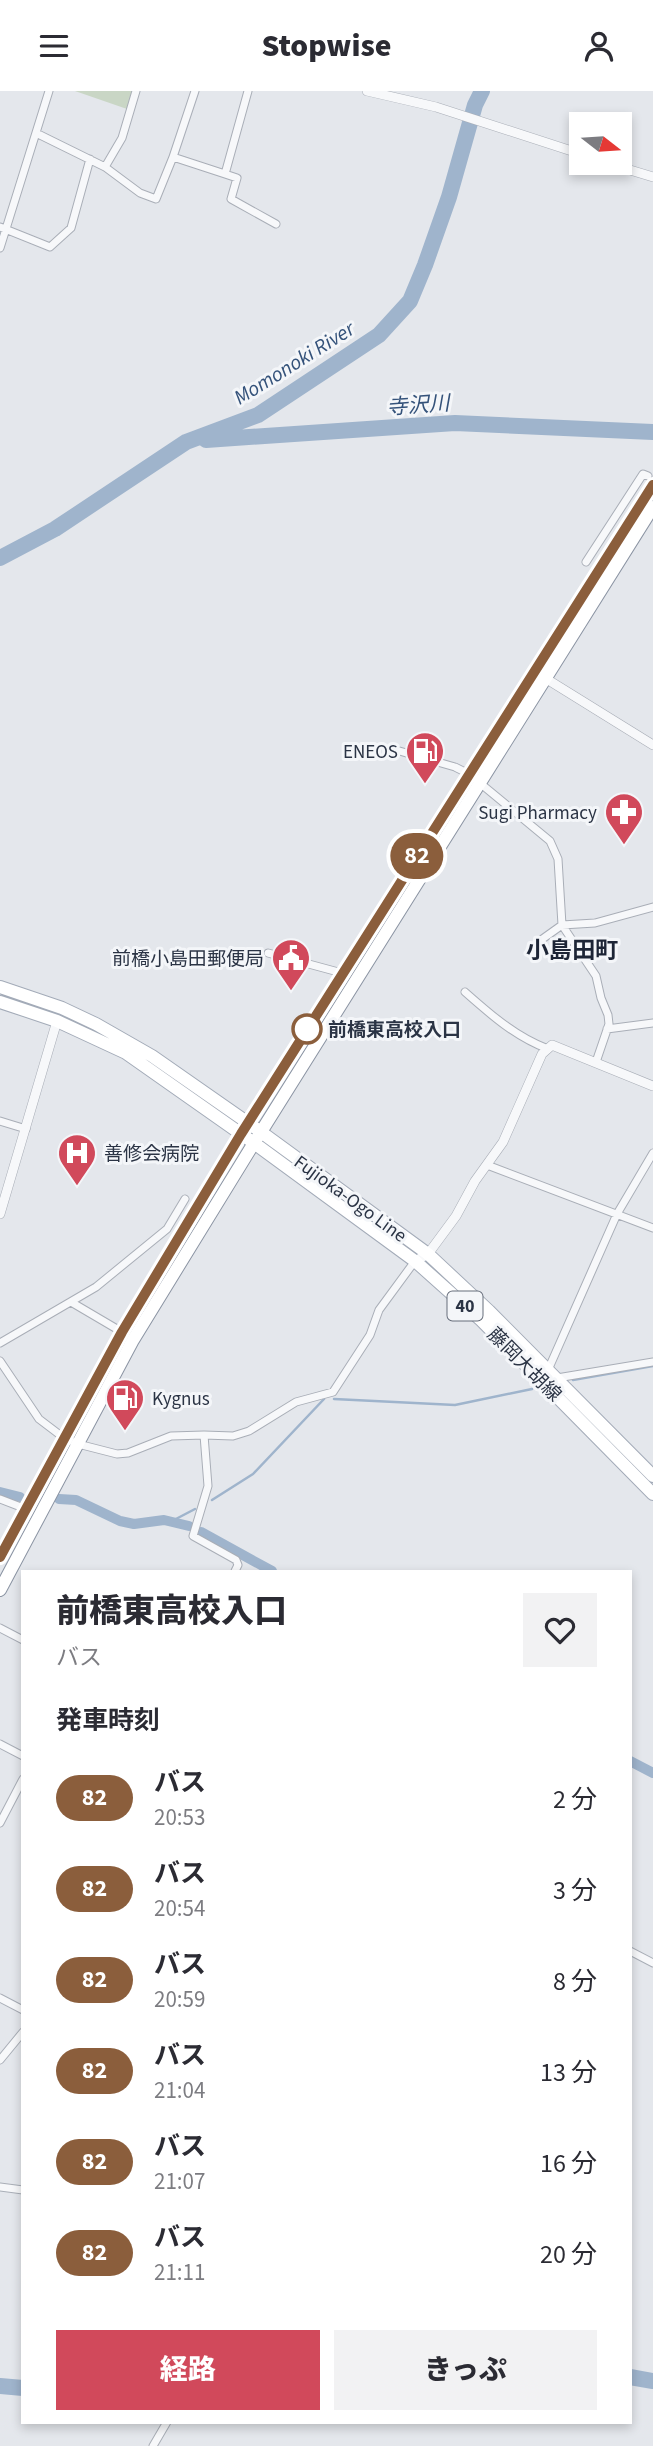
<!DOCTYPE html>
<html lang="ja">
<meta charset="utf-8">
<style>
:root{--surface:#fff;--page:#f2f2f3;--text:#2b2b33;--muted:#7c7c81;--accent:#d1495b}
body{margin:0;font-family:"Source Sans 3","Noto Sans JP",sans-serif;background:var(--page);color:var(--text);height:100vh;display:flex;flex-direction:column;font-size:26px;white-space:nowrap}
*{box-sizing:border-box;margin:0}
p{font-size:23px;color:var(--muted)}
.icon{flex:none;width:38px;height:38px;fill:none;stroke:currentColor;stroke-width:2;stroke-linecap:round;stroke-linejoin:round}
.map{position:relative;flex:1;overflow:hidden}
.details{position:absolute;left:21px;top:1479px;width:611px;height:854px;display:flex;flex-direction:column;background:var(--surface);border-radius:0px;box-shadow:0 4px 10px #0003}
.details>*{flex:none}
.badge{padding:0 14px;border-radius:23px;font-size:24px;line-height:46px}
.needle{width:46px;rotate:107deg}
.fabs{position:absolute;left:569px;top:21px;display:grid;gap:14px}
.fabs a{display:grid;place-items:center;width:63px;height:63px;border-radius:0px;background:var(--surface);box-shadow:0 4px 10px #0003;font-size:35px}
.map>.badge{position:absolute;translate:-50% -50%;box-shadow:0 0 0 4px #fff}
h2{padding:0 35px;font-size:26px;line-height:63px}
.round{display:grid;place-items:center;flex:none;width:74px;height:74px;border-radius:0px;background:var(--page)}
.overview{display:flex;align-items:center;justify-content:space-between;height:119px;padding:0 35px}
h1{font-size:33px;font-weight:800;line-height:52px}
.primary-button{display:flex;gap:14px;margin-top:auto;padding:14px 35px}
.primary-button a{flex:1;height:80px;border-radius:0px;background:var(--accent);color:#fff;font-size:28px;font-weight:800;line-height:80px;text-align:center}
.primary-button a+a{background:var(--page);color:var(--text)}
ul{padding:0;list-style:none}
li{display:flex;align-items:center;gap:21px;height:91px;padding:0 35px}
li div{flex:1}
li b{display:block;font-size:26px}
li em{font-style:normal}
li .badge{min-width:77px;font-weight:700;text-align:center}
header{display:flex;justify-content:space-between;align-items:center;height:91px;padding:0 35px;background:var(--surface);font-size:32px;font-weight:800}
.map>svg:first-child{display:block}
.green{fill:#c9d6c5}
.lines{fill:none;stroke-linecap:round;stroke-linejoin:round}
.stream{stroke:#9fb4cc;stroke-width:2.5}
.canal{stroke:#9fb4cc;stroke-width:10}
.river{stroke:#9fb4cc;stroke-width:16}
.minor-casing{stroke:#a9aeb7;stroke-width:9}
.tertiary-casing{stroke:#a9aeb7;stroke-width:10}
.primary-casing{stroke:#a3abb8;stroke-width:14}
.trunk-casing{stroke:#8b94a3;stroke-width:14}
.minor{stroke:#f7f8fa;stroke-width:7}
.tertiary{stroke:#f7f8fa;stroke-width:9}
.primary{stroke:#fff;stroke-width:12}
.trunk{stroke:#fff;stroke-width:12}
.line-casing{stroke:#fff;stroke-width:16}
.line{stroke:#8b5e3c;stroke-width:10}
.stop-dot{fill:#fff;stroke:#8b5e3c;stroke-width:3.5}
.labels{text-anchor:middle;stroke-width:6;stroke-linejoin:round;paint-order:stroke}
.shield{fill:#f4f6f9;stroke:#676e7b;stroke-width:2}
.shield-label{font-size:18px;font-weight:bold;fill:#2b3445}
.poi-label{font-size:19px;fill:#2b3445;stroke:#f4f6f9;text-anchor:end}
.stop-label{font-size:19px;font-weight:bold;fill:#2b3445;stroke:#f4f6f9;text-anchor:start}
.street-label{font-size:19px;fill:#2b3445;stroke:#f4f6f9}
.water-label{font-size:21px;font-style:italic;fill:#34527a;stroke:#f4f6f9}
.quarter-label{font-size:23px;font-weight:bold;fill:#1d2536;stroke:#f4f6f9}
</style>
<header><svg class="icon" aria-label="menu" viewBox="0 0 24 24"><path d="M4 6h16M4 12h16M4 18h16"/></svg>Stopwise<svg class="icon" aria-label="person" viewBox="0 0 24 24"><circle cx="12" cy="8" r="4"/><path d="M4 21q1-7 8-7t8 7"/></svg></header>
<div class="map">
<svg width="653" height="2355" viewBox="0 0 653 2355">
<rect width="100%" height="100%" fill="#e4e7ec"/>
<path class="green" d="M 75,0 L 133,0 L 127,18 Z"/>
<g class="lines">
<path class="stream" d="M 573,1289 L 653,1275
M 334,1308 L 455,1314 L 532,1298
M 212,1409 L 253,1383 L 324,1308
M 172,1430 L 195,1418"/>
<path class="canal" d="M 0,1401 L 20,1406
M 59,1408 L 76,1409 L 120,1430 L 134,1433 L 164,1429 L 189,1435
M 201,1441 L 272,1480
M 630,1670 L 653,1682"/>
<path class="river" d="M 206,349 L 455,332 L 653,341
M 0,467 L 55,438 L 186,351 L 258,324 L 379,244 L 410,210 L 425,174 L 449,106 L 475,14 L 482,0
M 630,2286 L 653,2290
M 0,2295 L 23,2297"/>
<defs>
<path id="minor" d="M 248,0 L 225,83 L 237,87 L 231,108 L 276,133
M 36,42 L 105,76 L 140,102 L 156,108 L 173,66 L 195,0
M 173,66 L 225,83
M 105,76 L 122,47 L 136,0
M 0,136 L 50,156 L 71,137 L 90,68
M 0,157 L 49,0
M 586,471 L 643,383 L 648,385
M 396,659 L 455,676 L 469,683 L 550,750 L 558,768 L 562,834 L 596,885 L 601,907 L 608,924 L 609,933 L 596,971
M 541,849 L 562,834 L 595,832 L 653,816
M 268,862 L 342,882
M 465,901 C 491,924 516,946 548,958
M 607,938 L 653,932
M 0,1030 L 26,1038
M 487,1074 L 653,1137
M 71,1211 L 122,1241
M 0,1252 L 96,1196 L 167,1138 L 185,1108
M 0,1270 L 39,1328 L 64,1347 L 78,1353 L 117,1363 L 128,1362 L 171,1345 L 204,1344 L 208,1395 L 193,1445 L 236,1469 L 238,1474 L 235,1480
M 548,1279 L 617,1123 L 653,1062
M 557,1287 L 653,1271
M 204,1344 L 233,1345 L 249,1340 L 296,1311 L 333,1301 L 370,1244 L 379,1219 L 415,1170
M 0,1408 L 26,1418
M 0,1537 L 23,1549
M 0,1653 L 23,1665
M 0,1732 L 23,1688
M 630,1860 L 653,1872
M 0,1907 L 23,1919
M 0,1969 L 23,1941
M 0,2096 L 23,2099
M 153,2355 L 167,2331"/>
<path id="tertiary" d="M 367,0 L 436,16 L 581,63
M 607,72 L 653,86
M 545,587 L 653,654
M 0,1123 L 57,930
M 415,1170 L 428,1163 L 456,1125 L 475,1090 L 503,1051 L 542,963 L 552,954 L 653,995"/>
<path id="primary" d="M 0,896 L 62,917 L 96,933 L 152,965 L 261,1041 L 428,1163 L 489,1220 L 653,1385
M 0,911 L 57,930 L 126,962 L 254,1052 L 415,1170 L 481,1229 L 653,1403"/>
<path id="trunk" d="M 0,1466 L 122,1241 L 241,1043 L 653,394
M 0,1499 L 133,1249 L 254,1052 L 653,416"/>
</defs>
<use href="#minor" class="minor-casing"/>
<use href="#tertiary" class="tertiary-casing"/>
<use href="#primary" class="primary-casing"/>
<use href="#trunk" class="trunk-casing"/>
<use href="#minor" class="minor"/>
<use href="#tertiary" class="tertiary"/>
<use href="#primary" class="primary"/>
<use href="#trunk" class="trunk"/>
</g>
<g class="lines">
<defs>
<path id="line" d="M 0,1466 L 122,1241 L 241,1043 L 653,394"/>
</defs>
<use href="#line" class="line-casing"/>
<use href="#line" class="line"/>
</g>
<defs>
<symbol id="fuel-pin" viewBox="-11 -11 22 30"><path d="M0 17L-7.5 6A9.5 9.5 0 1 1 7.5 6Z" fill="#d1495b" stroke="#f4f6f9"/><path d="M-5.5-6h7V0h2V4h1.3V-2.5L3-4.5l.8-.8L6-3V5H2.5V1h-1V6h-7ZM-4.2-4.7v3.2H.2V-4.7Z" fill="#fff"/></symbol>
<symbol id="pharmacy-pin" viewBox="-11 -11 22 30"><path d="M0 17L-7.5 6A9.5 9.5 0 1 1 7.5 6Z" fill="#d1495b" stroke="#f4f6f9"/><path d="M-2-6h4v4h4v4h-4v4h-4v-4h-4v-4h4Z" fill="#fff"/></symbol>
<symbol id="civic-pin" viewBox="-11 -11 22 30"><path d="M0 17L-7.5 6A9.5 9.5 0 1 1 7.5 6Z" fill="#d1495b" stroke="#f4f6f9"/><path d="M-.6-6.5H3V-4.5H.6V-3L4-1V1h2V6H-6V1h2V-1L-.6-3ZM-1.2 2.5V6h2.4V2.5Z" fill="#fff"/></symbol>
<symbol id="hospital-pin" viewBox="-11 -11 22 30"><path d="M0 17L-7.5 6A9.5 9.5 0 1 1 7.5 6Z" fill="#d1495b" stroke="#f4f6f9"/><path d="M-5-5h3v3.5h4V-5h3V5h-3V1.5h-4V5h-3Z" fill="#fff"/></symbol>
</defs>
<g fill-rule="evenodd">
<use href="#fuel-pin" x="403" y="638" width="44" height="60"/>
<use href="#pharmacy-pin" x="602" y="699" width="44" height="60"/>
<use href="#civic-pin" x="269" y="845" width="44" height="60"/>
<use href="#hospital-pin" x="55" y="1040" width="44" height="60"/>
<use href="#fuel-pin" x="103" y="1285" width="44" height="60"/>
</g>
<circle class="stop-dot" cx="307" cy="938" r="14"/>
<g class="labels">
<rect class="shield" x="447.5" y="1200.5" width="35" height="29" rx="5"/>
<g class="shield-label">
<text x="465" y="1221">40</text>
</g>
<g class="poi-label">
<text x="398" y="667">ENEOS</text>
<text x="597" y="728">Sugi Pharmacy</text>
<text x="264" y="874">前橋小島田郵便局</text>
<text x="104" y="1069" text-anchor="start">善修会病院</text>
<text x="152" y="1314" text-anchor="start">Kygnus</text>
</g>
<g class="stop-label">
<text x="328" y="945">前橋東高校入口</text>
</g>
<g class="street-label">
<text transform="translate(351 1107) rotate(36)" y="7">Fujioka-Ogo Line</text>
<text transform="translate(525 1273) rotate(45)" y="7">藤岡大胡線</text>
</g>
<g class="water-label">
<text transform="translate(294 272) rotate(-32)" y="7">Momonoki River</text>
<text transform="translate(418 314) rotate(-4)" y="7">寺沢川</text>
</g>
<g class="quarter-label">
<text x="572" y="867">小島田町</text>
</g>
</g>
</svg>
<div class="fabs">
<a><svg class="needle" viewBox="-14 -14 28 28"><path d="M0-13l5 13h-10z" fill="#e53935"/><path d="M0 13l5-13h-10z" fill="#7c7c81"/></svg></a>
</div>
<b class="badge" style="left:417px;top:765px;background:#8b5e3c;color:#fff">82</b>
<section class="details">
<div class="overview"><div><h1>前橋東高校入口</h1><p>バス</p></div><a class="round"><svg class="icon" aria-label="heart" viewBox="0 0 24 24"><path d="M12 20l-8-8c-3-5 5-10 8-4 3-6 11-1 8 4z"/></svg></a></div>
<h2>発車時刻</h2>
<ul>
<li><span class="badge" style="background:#8b5e3c;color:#fff">82</span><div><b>バス</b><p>20:53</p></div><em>2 分</em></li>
<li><span class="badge" style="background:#8b5e3c;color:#fff">82</span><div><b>バス</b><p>20:54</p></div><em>3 分</em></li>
<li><span class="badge" style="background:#8b5e3c;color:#fff">82</span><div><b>バス</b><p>20:59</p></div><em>8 分</em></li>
<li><span class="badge" style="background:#8b5e3c;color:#fff">82</span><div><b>バス</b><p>21:04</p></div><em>13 分</em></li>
<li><span class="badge" style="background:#8b5e3c;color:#fff">82</span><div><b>バス</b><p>21:07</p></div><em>16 分</em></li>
<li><span class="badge" style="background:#8b5e3c;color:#fff">82</span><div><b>バス</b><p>21:11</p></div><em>20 分</em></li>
</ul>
<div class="primary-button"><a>経路</a><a>きっぷ</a></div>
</section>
</div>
